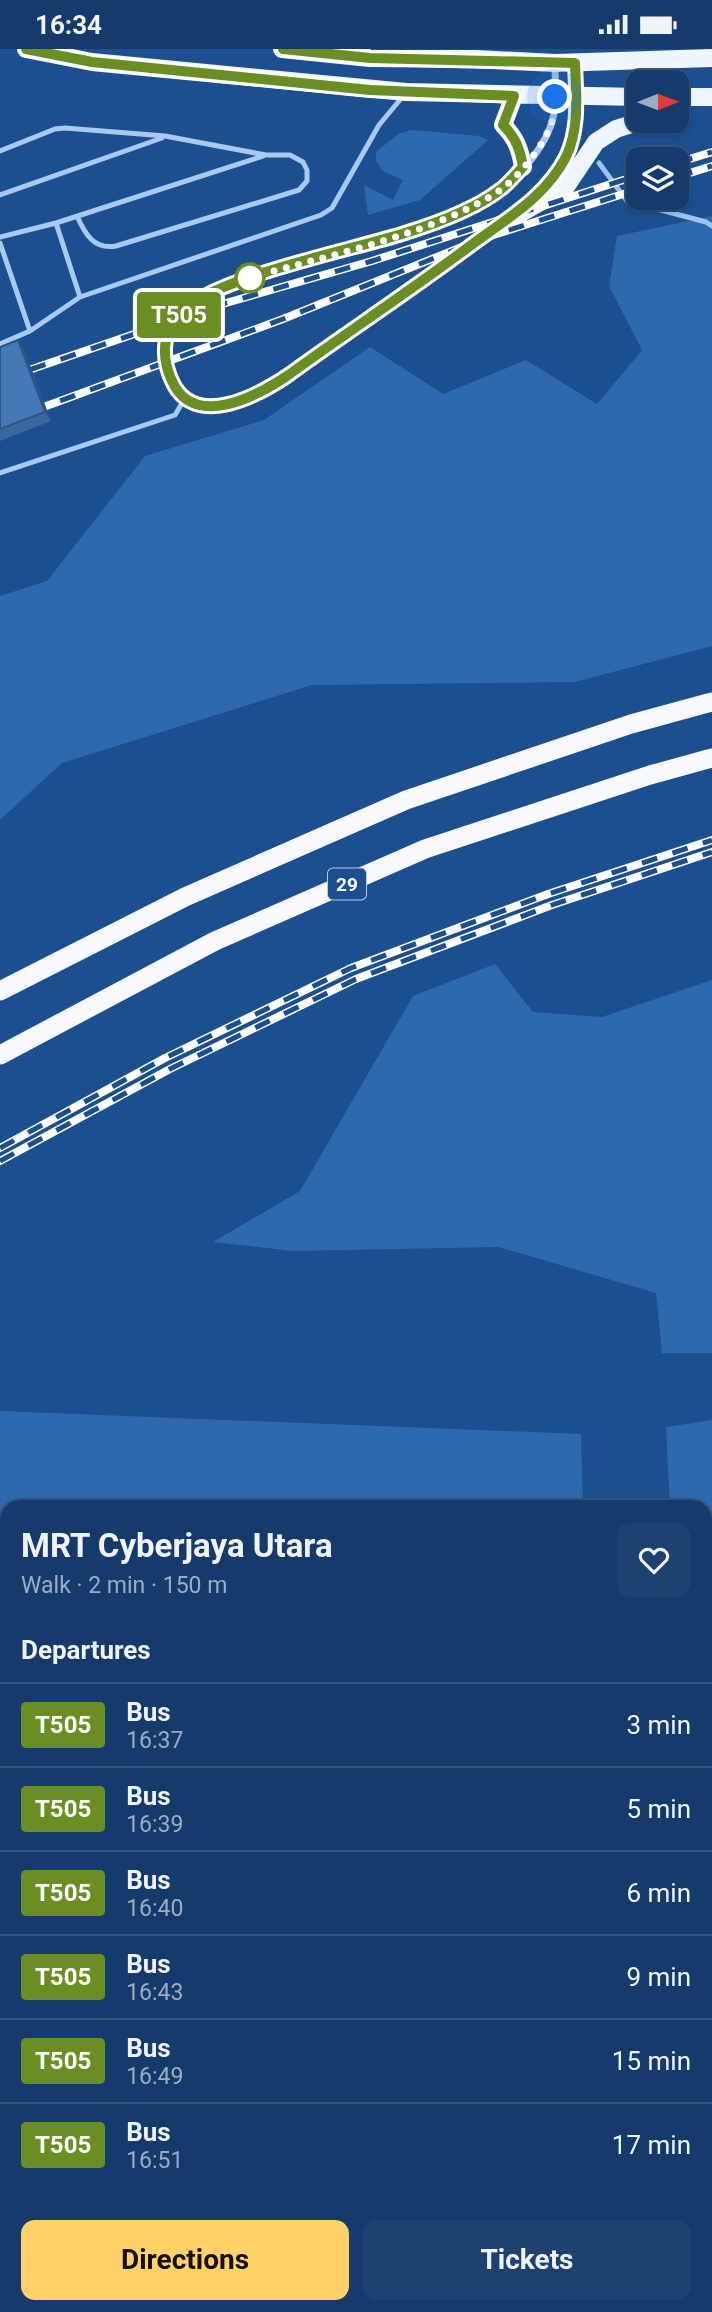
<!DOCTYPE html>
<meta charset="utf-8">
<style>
:root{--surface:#143b6b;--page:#1d4271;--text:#f1f3f6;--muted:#9dadc1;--line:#33557e;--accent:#ffd166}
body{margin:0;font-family:Roboto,sans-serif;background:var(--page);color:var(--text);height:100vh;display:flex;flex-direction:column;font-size:26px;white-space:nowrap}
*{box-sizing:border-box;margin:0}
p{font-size:23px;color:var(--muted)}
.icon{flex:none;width:38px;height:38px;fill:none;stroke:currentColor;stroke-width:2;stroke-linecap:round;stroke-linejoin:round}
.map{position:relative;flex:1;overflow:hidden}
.details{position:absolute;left:0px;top:1451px;width:712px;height:814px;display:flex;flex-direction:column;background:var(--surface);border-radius:21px 21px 0 0;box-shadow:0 2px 5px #0004,0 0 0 2px var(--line)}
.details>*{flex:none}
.badge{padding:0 14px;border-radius:5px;font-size:24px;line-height:46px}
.needle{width:46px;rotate:89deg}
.controls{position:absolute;left:626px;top:21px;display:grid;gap:14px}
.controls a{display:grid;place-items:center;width:63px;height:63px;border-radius:14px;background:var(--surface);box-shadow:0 2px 5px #0004,0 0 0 2px var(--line);font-size:35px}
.you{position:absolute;width:35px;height:35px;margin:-18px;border:5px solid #fff;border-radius:50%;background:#1a73e8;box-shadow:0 0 0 10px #1a73e833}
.map>.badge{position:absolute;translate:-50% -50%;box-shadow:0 0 0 4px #fff}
h2{padding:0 21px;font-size:26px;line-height:63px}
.round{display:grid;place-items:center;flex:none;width:74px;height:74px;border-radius:14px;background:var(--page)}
.headline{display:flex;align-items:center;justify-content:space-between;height:119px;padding:0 21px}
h1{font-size:33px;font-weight:700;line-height:52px}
.button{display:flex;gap:14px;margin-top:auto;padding:14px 21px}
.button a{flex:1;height:80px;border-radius:14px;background:var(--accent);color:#111;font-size:28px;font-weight:700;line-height:80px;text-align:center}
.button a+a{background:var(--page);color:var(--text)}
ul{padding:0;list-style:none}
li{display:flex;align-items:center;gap:21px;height:84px;padding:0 21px;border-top:2px solid var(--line)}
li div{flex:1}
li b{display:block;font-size:26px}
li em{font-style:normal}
li .badge{min-width:77px;font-weight:700;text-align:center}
.status{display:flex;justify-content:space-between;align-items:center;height:49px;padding:0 35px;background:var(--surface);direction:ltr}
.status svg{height:19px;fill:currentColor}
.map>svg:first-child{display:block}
.green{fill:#2e69ad}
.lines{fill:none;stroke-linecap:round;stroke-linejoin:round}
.stream{stroke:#9cc4f0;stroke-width:5}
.service{stroke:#a9c9ee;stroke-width:5}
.minor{stroke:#a9c9ee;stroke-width:7}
.primary{stroke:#f0f6ff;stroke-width:18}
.trunk{stroke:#f8faff;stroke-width:19}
.rail-casing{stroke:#fff;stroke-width:8}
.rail{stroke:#1b4f8f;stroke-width:5;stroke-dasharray:16;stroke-linecap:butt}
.wall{fill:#3a679d}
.shaded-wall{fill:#305480}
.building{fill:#4478b7;stroke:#305480;stroke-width:2}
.line-casing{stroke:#fff;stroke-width:16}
.line{stroke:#6b8e23;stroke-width:10}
.walk{stroke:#fff;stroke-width:7;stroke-dasharray:0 12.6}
.stop-dot{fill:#fff;stroke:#6b8e23;stroke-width:3.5}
.labels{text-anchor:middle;stroke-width:5;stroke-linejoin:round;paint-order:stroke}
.shield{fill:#1b4f8f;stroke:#bbcadd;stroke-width:2}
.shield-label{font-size:19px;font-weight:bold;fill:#fff}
</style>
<div class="status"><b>16:34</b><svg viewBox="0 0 49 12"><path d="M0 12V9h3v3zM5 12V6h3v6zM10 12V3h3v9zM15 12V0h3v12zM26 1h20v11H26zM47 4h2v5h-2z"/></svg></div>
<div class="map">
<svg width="712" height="2263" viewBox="0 0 712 2263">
<rect width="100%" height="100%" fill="#1b4f8f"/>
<path class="green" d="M 412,81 L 479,87 L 488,91 L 420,151 L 368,166 L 364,136 L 393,151 L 403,131 L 383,122 L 376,112 L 376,103 L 398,85 Z
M 712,167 L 712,597 L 575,633 L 312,636 L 62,714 L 0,771 L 0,547 L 47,532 L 145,407 L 264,371 L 370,298 L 443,345 L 526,311 L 597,355 L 642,301 L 609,237 L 617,187 Z
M 495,915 L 533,963 L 602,968 L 712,931 L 712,1304 L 662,1304 L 656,1244 L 499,1198 L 293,1202 L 213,1193 L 300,1142 L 413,947 Z
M 0,1362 L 581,1385 L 583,1458 L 7,1458 L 7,2258 L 705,2258 L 705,1991 L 712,2176 L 712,2263 L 0,2263 Z
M 712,1371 L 712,1591 L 705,1594 L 705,1458 L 670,1458 L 666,1378 Z"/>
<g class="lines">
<path class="stream" d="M 599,114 L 627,152 L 706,173 L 712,177"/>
<path class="service" d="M 0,102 L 55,80 L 65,79 L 165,87 L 266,106 L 290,106 L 303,113 L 307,121 L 307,132 L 299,141 L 116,197 C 94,201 85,185 77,167
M 0,146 L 162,89
M 56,174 L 80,248
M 0,188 L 56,174 L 263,107
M 0,194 L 30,282
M 0,295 L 30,282 L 80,248 L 321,166 L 332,159 L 379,76 L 404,46
M 0,424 L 175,366 L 185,349"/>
<path class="minor" d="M 536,148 C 581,105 576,71 575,14
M 493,180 L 261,344 C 241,352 222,361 200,355 C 163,346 155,295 177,267 C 196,243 243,231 272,223 C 335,205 399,189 458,162 C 472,156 488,150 501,141 C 522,125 547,95 553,69 C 557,52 555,33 555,16"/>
<path class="primary" d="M 26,0 L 92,13 L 406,43 L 639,48
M 282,0 L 370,9 L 476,10 L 555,14 L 712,9
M 514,47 L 503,76 C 516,89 520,100 523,118
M 677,48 L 712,48
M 493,180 L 565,139 L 596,93 L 616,80 L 641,72"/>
<path class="trunk" d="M 0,942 L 185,848 L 406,751 L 631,675 L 712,653
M 0,1006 L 215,892 L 425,800 L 650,726 L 712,709"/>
<defs>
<path id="rail" d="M 677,114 L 712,103
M 677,128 L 712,117
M 0,331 L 219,256 L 372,212 L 639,126
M 0,374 L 283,270 L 484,189 L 639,140
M 0,1099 L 165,1009 L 351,919 L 548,845 L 712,791
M 0,1112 L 170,1020 L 356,930 L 552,856 L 712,803"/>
</defs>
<use href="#rail" class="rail-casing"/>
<use href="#rail" class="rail"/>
</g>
<path class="wall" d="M 0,298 L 24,300 L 51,372 L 0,392 Z"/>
<path class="shaded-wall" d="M 18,291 L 24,300 L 51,372 L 45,363 Z"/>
<path class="building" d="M 18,291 L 45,363 L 0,380 L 0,298 Z"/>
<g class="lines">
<defs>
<path id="line" d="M 26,0 L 92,13 L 370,41 L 514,47 L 503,76 C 516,89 520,100 523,118 C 516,125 509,134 501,140 C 477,159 434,175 405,184 C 353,201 208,229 177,267 C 172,273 168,284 166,291 C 163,306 166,319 172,332 C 194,381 257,347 287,327 C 349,282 413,240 474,194 C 508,169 546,147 566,108 C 580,78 576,46 575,14 L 370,9 L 283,0"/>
</defs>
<use href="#line" class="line-casing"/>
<use href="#line" class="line"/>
<path class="walk" d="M 250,229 C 329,205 430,187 499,142 C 519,128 547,93 553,69 C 555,63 555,55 555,48"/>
</g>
<circle class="stop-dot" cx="250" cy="229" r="14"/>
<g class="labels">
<rect class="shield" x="328" y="819.5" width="38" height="31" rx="5"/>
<g class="shield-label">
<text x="347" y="842">29</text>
</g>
</g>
</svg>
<div class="controls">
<a><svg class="needle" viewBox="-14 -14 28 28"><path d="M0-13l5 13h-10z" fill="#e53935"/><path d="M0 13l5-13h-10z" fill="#9dadc1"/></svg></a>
<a><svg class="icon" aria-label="layers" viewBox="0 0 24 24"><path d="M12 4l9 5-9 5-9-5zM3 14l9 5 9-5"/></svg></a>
</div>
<div class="you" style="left:555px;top:48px"></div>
<b class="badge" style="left:179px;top:266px;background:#6b8e23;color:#fff">T505</b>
<section class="details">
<div class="headline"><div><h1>MRT Cyberjaya Utara</h1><p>Walk · 2 min · 150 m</p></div><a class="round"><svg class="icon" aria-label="heart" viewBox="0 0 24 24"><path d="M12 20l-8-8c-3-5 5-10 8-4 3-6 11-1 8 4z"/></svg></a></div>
<h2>Departures</h2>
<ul>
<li><span class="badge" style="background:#6b8e23;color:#fff">T505</span><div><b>Bus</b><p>16:37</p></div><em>3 min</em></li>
<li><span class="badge" style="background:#6b8e23;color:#fff">T505</span><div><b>Bus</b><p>16:39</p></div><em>5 min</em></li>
<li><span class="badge" style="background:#6b8e23;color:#fff">T505</span><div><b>Bus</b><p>16:40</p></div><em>6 min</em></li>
<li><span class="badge" style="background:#6b8e23;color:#fff">T505</span><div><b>Bus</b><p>16:43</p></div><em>9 min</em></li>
<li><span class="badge" style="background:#6b8e23;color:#fff">T505</span><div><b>Bus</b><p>16:49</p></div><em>15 min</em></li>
<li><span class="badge" style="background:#6b8e23;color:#fff">T505</span><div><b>Bus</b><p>16:51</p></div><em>17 min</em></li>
</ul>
<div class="button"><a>Directions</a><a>Tickets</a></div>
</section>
</div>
